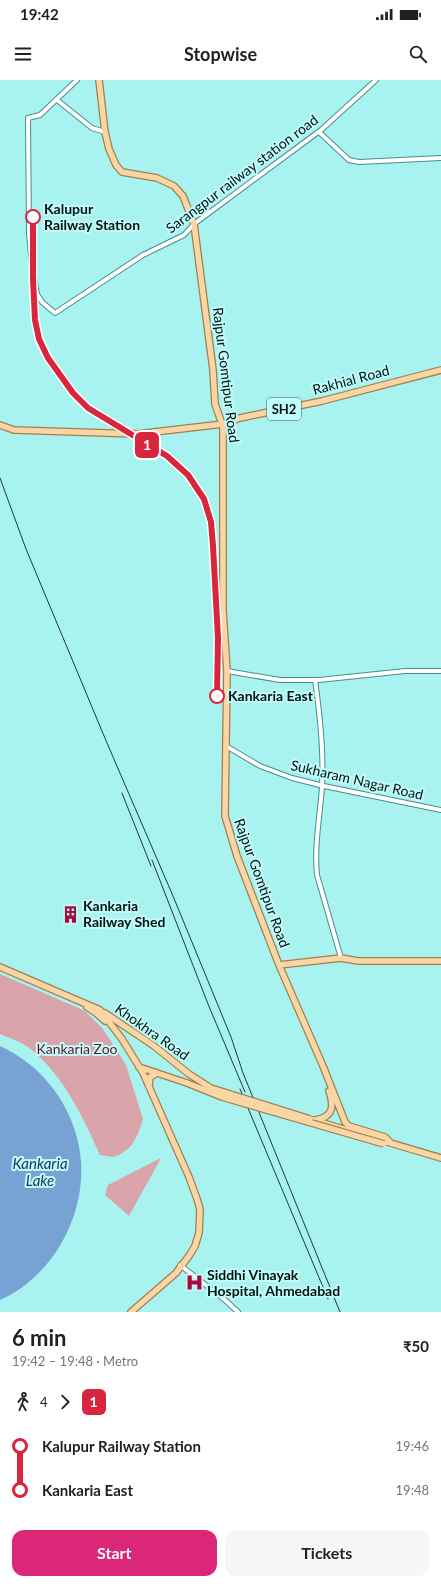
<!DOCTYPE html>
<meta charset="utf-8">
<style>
:root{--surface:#fff;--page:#f6f6f6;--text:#202124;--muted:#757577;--accent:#db2777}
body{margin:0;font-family:Lato,sans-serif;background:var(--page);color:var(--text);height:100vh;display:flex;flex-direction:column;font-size:15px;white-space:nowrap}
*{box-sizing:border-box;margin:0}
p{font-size:13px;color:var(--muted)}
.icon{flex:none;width:22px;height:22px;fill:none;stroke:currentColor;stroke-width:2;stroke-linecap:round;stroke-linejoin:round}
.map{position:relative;height:1232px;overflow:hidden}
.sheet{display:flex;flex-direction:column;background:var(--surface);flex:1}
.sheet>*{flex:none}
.badge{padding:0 8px;border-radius:6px;font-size:14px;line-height:26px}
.map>.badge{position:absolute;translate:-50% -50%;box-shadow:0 0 0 2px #fff}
.legs{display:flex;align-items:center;gap:6px;height:44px;padding:0 12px;font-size:13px}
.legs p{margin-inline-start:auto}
.summary{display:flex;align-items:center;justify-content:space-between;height:68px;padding:0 12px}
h1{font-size:22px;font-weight:700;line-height:30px}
.button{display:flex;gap:8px;margin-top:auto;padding:8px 12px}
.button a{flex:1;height:46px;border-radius:12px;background:var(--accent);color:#fff;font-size:16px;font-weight:700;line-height:46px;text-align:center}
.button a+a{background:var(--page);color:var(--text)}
ul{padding:0 12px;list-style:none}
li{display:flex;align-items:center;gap:14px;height:44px;font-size:15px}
li i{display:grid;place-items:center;width:6px;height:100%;margin:0 5px;background:currentColor}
li i::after{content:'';width:10px;height:10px;margin:-5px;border:3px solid;border-radius:50%;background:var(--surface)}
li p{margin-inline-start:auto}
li:first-child i{background:linear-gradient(#0000 50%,currentColor 0)}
li:last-child i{background:linear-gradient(currentColor 50%,#0000 0)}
.status{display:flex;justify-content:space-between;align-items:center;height:28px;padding:0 20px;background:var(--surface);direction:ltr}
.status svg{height:11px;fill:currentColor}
header{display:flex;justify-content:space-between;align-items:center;height:52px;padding:0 12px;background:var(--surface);font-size:18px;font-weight:700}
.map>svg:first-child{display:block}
.green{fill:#d9a4a9}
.water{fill:#78a2d3}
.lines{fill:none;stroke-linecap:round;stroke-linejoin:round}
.minor-casing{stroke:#458e8c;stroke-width:6}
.major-casing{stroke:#a1804c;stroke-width:8}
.minor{stroke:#fff;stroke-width:4}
.major{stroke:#fad6a6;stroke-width:5.5}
.rail{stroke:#1f3b3b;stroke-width:1}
.major-bridge-casing{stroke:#a1804c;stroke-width:8;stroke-linecap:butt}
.major-bridge{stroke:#fad6a6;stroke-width:5.5}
.line-1-casing{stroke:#fff;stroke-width:9}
.line-1{stroke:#d7263d;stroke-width:6}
.stop-1-dot{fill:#fff;stroke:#d7263d;stroke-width:2}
.labels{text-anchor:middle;stroke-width:4;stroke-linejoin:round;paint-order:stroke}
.shield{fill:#c2fcfa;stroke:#3a5858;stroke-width:1}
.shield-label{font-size:13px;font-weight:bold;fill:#001212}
.street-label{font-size:14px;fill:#001212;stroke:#c2fcfa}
.stop-label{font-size:14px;font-weight:bold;fill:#001212;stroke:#c2fcfa;text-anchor:start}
.poi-label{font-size:14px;font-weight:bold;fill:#001212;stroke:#c2fcfa;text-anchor:start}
.park-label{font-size:14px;fill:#671427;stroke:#c2fcfa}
.water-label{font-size:15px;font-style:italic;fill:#0f3b69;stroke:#c2fcfa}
</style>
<div class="status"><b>19:42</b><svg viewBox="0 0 49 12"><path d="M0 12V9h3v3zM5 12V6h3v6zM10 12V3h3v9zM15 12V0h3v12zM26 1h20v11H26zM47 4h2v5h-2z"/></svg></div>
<header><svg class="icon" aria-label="menu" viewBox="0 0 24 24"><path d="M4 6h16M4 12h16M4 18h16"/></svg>Stopwise<svg class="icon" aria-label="search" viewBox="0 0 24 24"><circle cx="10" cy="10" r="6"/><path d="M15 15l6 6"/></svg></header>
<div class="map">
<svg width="441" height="1232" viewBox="0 0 441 1232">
<rect width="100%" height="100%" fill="#a8f2ef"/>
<path class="green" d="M 0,894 L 85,931 L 103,949 L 126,985 L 143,1039 L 138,1054 L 131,1066 L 121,1074 L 113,1077 L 100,1075 C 82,1035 63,994 28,967 C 20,961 9,958 0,954 Z
M 161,1078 L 129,1136 L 105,1115 L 108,1105 Z"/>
<path class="water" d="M 0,966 C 38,983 67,1018 77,1058 C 94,1120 59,1194 0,1220 Z"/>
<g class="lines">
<defs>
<path id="minor" d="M 77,0 L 40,35 L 28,38 L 29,153 L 32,185 L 37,214 L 42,222 L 55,233 L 143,175 L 184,155 L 194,144 L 321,50 L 376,0
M 57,20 L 92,48 L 105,52
M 319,52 L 349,80 L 359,82 L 441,78
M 227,591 L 280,600 L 319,600 L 405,591 L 441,591
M 315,600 C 320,635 324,672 322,707 C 320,736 314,766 317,795 L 341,878
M 226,666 L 260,686 L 292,698 L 324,706 L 441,730
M 180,1185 L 225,1220 L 238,1232"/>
<path id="major" d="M 99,0 L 105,52 L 109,69 L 116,85 L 122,92 L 157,98 L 174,106 L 183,116 L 194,144 L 213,290 L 215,324 L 223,347 L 223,530 L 227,591 L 225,736 L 237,776 L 279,885 L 323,986 L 345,1042 L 349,1046 L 385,1057 L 390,1062
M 0,345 L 14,350 L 137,354 L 223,344 L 240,338 L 322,321 L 441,290
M 279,885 L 341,878 L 358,881 L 441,881
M 0,887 L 100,930 L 122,959 L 143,993 L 189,1097 L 197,1119 L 200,1129 L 199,1153 L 195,1166 L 189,1176 L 176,1193 L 131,1232
M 87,927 L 96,933 L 105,941
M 105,933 L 154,966 L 189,994
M 139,987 L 187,1003
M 149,1006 L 150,997 L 157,993
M 313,1040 L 441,1078
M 315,1040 C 334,1037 334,1026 329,1011"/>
</defs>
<use href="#minor" class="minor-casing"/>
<use href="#major" class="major-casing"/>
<use href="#minor" class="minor"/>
<use href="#major" class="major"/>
<path class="rail" d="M 0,398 L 26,469 L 107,663 L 173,816 L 231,957 L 243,993 L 340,1232
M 122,713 L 151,786
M 152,780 L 208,924 L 245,1012
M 240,1009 L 328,1219"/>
<defs>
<path id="major-bridge" d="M 189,994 L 211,1008 L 310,1039
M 187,1003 L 222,1017 L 384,1064"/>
</defs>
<use href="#major-bridge" class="major-bridge-casing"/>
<use href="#major-bridge" class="major-bridge"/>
</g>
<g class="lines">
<defs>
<path id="line-1" d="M 33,137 L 33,199 L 35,240 L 39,259 L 48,278 L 73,313 L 88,328 L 167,376 L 188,395 L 204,419 L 211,442 L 213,466 L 218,558 L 217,616"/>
</defs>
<use href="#line-1" class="line-1-casing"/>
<use href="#line-1" class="line-1"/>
</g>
<defs>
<symbol id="building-bare" viewBox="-9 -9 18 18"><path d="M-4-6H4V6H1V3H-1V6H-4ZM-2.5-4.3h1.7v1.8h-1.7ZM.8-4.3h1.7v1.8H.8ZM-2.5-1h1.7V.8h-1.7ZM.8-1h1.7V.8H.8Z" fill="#a60c3c" stroke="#c2fcfa" stroke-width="2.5" paint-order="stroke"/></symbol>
<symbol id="hospital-bare" viewBox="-9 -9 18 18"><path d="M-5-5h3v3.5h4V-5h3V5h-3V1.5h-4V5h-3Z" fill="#a60c3c" stroke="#c2fcfa" stroke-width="2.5" paint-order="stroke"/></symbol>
</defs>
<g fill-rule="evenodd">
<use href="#building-bare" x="58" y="822" width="25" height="25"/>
<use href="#hospital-bare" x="182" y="1190" width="25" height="25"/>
</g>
<g class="stop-1-dot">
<circle cx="33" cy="137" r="7"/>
<circle cx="217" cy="616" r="7"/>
</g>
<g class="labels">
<rect class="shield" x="267" y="318" width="34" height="22" rx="3"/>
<g class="shield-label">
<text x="284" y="334">SH2</text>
</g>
<g class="street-label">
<text transform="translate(242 94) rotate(-37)" y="5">Sarangpur railway station road</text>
<text transform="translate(226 295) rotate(83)" y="5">Rajpur Gomtipur Road</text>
<text transform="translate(351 300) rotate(-15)" y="5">Rakhial Road</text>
<text transform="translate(357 700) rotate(13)" y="5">Sukharam Nagar Road</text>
<text transform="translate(262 803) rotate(70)" y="5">Rajpur Gomtipur Road</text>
<text transform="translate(152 952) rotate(35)" y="5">Khokhra Road</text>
</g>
<g class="stop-label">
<text x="44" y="134">Kalupur<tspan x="44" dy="16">Railway Station</tspan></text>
<text x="228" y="621">Kankaria East</text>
</g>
<g class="poi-label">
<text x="83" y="831">Kankaria<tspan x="83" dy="16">Railway Shed</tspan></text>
<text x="207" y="1200">Siddhi Vinayak<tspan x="207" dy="16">Hospital, Ahmedabad</tspan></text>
</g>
<g class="park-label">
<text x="77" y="974">Kankaria Zoo</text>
</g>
<g class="water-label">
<text x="40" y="1089">Kankaria<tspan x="40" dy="17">Lake</tspan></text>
</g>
</g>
</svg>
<b class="badge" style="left:147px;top:365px;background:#d7263d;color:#fff">1</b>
</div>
<section class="sheet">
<div class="summary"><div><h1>6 min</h1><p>19:42 – 19:48 · Metro</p></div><b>₹50</b></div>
<div class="legs"><svg class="icon" aria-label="walk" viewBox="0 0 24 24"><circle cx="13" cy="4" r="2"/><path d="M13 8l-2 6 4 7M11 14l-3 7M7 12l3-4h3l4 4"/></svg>4<svg class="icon" aria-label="forward" viewBox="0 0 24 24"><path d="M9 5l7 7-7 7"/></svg><b class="badge" style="background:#d7263d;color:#fff">1</b></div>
<ul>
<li><i style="color:#d7263d"></i><b>Kalupur Railway Station</b><p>19:46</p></li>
<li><i style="color:#d7263d"></i><b>Kankaria East</b><p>19:48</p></li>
</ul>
<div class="button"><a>Start</a><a>Tickets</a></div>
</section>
